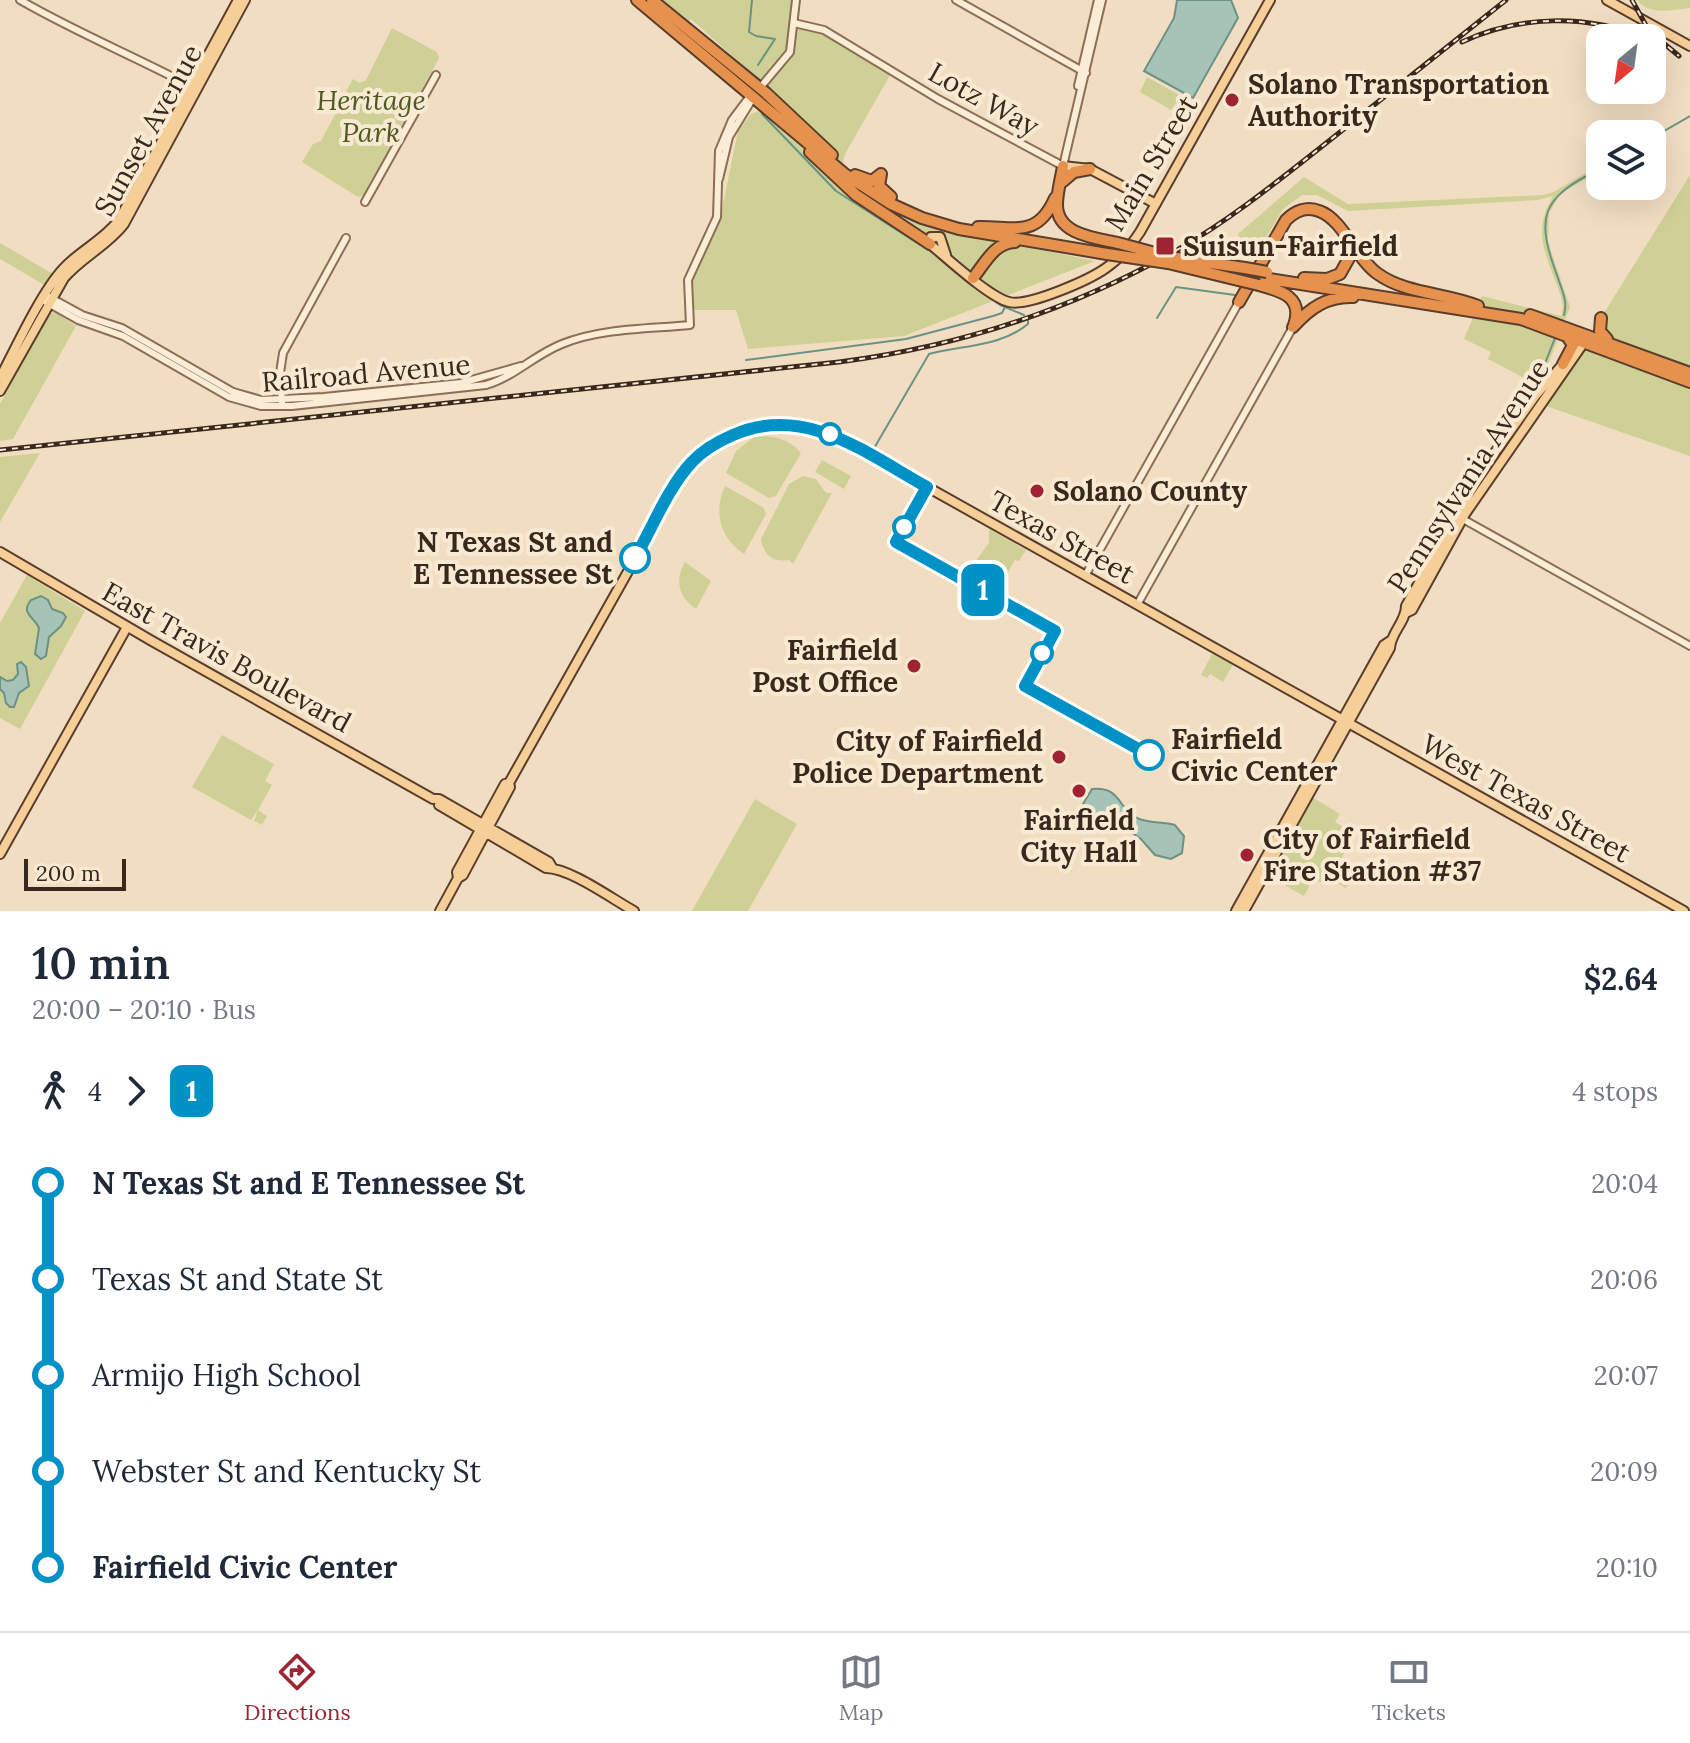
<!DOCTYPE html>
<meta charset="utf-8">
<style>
:root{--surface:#fff;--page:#f6f6f7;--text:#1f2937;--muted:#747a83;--line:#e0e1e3;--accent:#9f2432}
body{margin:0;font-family:Lora,serif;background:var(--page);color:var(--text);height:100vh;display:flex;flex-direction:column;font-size:30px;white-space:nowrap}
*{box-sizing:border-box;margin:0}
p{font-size:26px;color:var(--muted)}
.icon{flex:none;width:44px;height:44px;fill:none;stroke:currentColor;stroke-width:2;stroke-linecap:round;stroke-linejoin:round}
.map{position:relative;height:911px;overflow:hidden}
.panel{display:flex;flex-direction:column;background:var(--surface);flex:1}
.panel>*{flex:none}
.badge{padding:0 16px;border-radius:12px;font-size:28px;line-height:52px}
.needle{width:52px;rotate:209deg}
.buttons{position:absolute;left:1586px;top:24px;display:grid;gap:16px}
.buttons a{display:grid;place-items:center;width:80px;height:80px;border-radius:16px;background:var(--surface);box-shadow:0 8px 32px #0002;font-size:40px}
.scale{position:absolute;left:24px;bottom:20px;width:102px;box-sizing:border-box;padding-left:8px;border:4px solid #3b281d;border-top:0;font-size:22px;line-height:28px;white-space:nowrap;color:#3b281d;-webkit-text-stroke:6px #f8e9d2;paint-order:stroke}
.map>.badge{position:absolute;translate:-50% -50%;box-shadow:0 0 0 4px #fff}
.legs{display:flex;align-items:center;gap:12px;height:88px;padding:0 32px;font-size:26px}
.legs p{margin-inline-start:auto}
.summary{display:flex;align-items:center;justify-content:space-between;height:136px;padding:0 32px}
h1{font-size:44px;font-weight:600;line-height:60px}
ul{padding:0 32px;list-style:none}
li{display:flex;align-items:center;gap:28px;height:96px;font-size:30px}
li i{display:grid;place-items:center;width:12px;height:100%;margin:0 10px;background:currentColor}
li i::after{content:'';width:20px;height:20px;margin:-10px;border:6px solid;border-radius:50%;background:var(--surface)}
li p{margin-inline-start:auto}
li:first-child i{background:linear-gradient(#0000 50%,currentColor 0)}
li:last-child i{background:linear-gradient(currentColor 50%,#0000 0)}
.menu{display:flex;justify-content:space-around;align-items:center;height:112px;border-top:2px solid var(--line);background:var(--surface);font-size:22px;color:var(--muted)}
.menu a{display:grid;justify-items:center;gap:4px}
.menu .selected{color:var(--accent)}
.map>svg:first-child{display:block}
.green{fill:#cfd095}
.water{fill:#a5c3b7;stroke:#6b9284;stroke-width:2}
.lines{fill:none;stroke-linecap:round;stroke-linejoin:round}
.stream{stroke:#6b9284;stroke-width:2}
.minor-casing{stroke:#8c6e58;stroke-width:10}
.major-casing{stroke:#5a3d2c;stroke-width:12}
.highway-casing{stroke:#5a3d2c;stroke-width:14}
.minor{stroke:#fbecd6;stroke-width:6}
.major{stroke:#f6cf98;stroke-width:8}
.highway{stroke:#e6924e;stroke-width:10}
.rail-casing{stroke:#3b281d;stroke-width:5}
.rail{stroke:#f8e9d2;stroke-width:2;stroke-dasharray:6;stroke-linecap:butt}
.highway-bridge-casing{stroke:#5a3d2c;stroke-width:14;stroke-linecap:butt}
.highway-bridge{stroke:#e6924e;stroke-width:10}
.line-1-casing{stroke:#fff;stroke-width:18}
.line-1{stroke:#0092c6;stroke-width:12}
.poi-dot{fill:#9f2432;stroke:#f8e9d2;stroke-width:3}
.stop-1-dot{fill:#fff;stroke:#0092c6;stroke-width:4}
.labels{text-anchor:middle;stroke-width:8;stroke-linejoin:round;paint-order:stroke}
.poi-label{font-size:28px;font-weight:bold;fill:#3b281d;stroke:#f8e9d2;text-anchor:start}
.street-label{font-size:28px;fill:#3b281d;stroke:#f8e9d2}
.park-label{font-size:28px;font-style:italic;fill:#515922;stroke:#f8e9d2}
.stop-label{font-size:28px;font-weight:bold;fill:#3b281d;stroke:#f8e9d2;text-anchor:end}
</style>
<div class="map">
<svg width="1690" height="911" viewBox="0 0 1690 911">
<rect width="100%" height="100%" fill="#f1dec2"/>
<path class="green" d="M 652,0 L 798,0 L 797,20 L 822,26 L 893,70 L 845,154 L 841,172 L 961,233 L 1095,261 L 904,336 L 748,349 L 736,310 L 693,310 L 691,287 L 692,271 L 721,214 L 738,131 L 751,114 L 784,102 L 691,19 L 685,27 Z
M 1637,0 L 1690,0 L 1690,8 C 1671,10 1650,16 1637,0 Z
M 392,28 L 437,52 L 439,58 L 364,195 L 358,197 L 302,162 L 313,144 L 321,141 L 338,109 L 337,102 L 343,97 L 353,79 L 359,83 L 366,80 Z
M 1147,77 L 1181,96 L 1171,110 L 1140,92 Z
M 1600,164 L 1600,171 L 1561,193 L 1549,213 L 1548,242 L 1570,307 L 1541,383 L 1534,382 L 1531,387 L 1525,385 L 1526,379 L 1488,359 L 1491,352 L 1464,339 L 1482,296 L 1561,316 C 1565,304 1561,297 1557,285 C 1544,251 1533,230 1553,196 L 1538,200 L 1348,211 L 1317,195 L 1302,195 L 1283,209 L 1257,253 L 1242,242 L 1238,234 L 1304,177 L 1348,204 L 1543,195 L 1554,192 Z
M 1690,175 L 1690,456 L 1546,406 Z
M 0,243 L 53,274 L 46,286 L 0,259 Z
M 55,312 L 76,326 L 13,439 L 0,441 L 0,404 L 49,314 Z
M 754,437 C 772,434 790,439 801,453 L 776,496 L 769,498 L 726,473 L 736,451 Z
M 40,453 L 0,522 L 0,457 Z
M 822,460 L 851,476 L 844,489 L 815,472 Z
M 803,476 L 816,479 L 826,493 L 832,493 L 793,564 L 789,560 C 774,563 763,555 761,539 L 789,484 Z
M 725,486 L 764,508 L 766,514 L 744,554 C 720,538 713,512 725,486 Z
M 989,529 L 1026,550 L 1019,561 L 1015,560 L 1008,572 L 1000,568 L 995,573 L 975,562 L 989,543 Z
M 685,562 L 711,581 L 696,609 C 679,598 674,580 685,562 Z
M 27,575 L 85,611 L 20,729 L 0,718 L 0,623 Z
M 1212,654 L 1233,665 L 1223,682 L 1210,674 L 1207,678 L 1201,675 Z
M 222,735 L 274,764 L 265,781 L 272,785 L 258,810 L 267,816 L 262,825 L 254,821 L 258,810 L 251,820 L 192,787 Z
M 1312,797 L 1340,814 L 1335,822 L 1354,833 L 1337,868 L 1352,877 L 1346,888 L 1332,880 L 1329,885 L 1316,881 L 1320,874 L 1317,872 L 1304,896 L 1268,876 Z
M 755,799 L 797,824 L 748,911 L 692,911 Z"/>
<path class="water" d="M 1177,0 L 1231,0 L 1238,18 L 1193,98 L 1144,71 L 1174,18 Z
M 41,596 L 48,600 L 52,609 L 63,613 L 66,617 L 61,626 L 49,637 L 46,656 L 41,659 L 35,654 L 39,628 C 34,616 20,614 31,600 Z
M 21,662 L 26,667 L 29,686 L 19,693 L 14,707 L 10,707 L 6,703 L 4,693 L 0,689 L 0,677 L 7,681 L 13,680 L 18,674 L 17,664 Z
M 1092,789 C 1121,786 1117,808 1137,818 C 1149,824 1163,821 1175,825 L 1184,836 L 1182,853 L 1171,859 L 1155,855 L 1141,839 L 1119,824 L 1101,823 L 1090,819 L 1083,804 Z"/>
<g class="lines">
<path class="stream" d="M 752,0 L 749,32 L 756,36 L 775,39 L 758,65
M 762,114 L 836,191 L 928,250
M 1652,138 L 1690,116
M 977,288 L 1000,305 L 1024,315
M 1564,315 C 1568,301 1562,291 1558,278 C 1535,217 1540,198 1600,169
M 1157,318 L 1176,287 L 1235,295
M 746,360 L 906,339 L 993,316 L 1002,313 L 1005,307
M 1538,381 L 1555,338
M 873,450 L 929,354 C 963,345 1000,347 1028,324 L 1028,320"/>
<defs>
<path id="minor" d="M 20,0 C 70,29 122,51 173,77
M 956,0 L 1086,73
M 794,23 L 824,30 L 938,99 L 1063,166 L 1102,0
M 1078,86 L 1098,0
M 759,89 L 790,52 L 796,0
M 719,179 L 729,137 L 753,98
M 365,202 L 436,75
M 49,297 L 82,315 L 122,328 L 233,392 L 261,400 L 324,397 L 461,383 L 521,366
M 46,302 L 78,320 L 123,336 L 229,397 L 261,406 L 292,406 L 486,385 C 514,377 534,355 562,344 C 601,328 649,329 690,325 L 688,280 L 717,217 L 719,151 L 732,120 L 747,100 L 753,97
M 282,403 L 280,373 L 283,353 L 346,238
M 1461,518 L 1690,646
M 1085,576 L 1239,302
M 1137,605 L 1293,327"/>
<path id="major" d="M 1607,0 L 1690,46
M 1063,166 L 1090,169 L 1156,204
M 946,255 L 940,237 L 931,237 L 930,244 C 947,258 989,297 1009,302 C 1028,307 1089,280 1106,268 C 1119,259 1131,246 1140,232 L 1270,0
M 0,378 C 16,347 41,293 63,269 C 80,250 103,241 119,220 L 238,0
M 0,391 L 64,278 C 82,257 107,246 124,224 L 245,0
M 0,552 L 152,641 L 433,799 L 439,799 L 549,862 L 552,867
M 1406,613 L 1412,610 L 1465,514 L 1587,338
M 439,805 L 546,868 C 570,868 612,899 634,911
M 0,854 L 127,627
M 458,878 L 457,872 L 505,784 L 509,783
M 440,911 L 458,878 L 463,875 L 510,787 L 509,783 L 680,479 C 718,427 779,412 838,437 L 1684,911
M 1236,911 L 1384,645 L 1390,641
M 1244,911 L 1390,648 C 1391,632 1406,622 1406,606 L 1481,472 L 1536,395 L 1563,364 L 1567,363"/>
<path id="highway" d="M 637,0 L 846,175 L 891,204 L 922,218 L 959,229 L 1107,254
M 652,0 L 766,93 L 832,155
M 810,152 L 856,195 L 930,244
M 1063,166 C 1061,179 1057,192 1057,205 C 1057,235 1096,238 1118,243
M 881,174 L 879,186 L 891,197
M 855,175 L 872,181 L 881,174
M 1061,183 L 1074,172 L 1090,169
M 978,227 C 1014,226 1037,239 1055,198
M 1170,257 L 1245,268
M 1168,263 L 1238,280
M 973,278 C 986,262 994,243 1015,242
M 1263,278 L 1521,319 L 1690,382
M 1304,278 L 1327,279 L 1340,274 L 1349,258 L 1344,243
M 1259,285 C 1281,291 1304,297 1294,325
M 1239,302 L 1286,220 C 1295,211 1307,206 1319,211 C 1343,219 1356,259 1378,274 C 1406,294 1446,293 1478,306
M 1530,315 L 1690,373
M 1601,318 L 1600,331 L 1607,339
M 1293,327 C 1310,308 1327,296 1353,297
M 1563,364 L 1573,345 L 1566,335"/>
</defs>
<use href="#minor" class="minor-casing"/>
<use href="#major" class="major-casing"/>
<use href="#highway" class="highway-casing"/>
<use href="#minor" class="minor"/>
<use href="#major" class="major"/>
<use href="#highway" class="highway"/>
<defs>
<path id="rail" d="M 1632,0 L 1649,31 L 1679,56
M 1462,42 C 1519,15 1587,14 1645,38
M 0,450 L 839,362 C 957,347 1073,309 1177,250 C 1230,220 1278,181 1325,144 C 1386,96 1446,48 1506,0"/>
</defs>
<use href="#rail" class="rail-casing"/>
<use href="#rail" class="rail"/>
<defs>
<path id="highway-bridge" d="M 1118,243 L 1170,257
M 1107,254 L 1168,263
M 1245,268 L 1267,272
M 1238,280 L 1259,285"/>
</defs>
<use href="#highway-bridge" class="highway-bridge-casing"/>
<use href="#highway-bridge" class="highway-bridge"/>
</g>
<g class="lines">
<defs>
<path id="line-1" d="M 635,558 C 652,528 669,486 692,462 C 703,450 719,441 733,435 C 805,403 867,454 927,487 L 896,542 L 1055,631 L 1025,686 L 1149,755"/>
</defs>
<use href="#line-1" class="line-1-casing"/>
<use href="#line-1" class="line-1"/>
</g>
<g class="poi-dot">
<circle cx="1232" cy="100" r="8"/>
<rect x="1155" y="236" width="20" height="20" rx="4"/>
<circle cx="1037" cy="491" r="8"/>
<circle cx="914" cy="666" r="8"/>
<circle cx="1059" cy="757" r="8"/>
<circle cx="1079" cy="791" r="8"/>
<circle cx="1247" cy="855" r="8"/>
</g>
<g class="stop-1-dot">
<circle cx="830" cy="434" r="10"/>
<circle cx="904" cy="527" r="10"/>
<circle cx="635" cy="558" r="14"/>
<circle cx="1042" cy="653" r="10"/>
<circle cx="1149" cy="755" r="14"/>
</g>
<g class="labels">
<g class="poi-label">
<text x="1248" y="94">Solano Transportation<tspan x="1248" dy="32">Authority</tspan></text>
<text x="1183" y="256">Suisun-Fairfield</text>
<text x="1053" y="501">Solano County</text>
<text x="898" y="660" text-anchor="end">Fairfield<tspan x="898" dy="32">Post Office</tspan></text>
<text x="1043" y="751" text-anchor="end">City of Fairfield<tspan x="1043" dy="32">Police Department</tspan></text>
<text x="1079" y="830" text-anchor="middle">Fairfield<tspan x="1079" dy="32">City Hall</tspan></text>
<text x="1263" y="849">City of Fairfield<tspan x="1263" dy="32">Fire Station #37</tspan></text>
</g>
<g class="street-label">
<text transform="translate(984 99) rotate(29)" y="10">Lotz Way</text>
<text transform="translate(148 130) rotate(-61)" y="10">Sunset Avenue</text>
<text transform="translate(1151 163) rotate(-59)" y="10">Main Street</text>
<text transform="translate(366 373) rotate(-5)" y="10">Railroad Avenue</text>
<text transform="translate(1468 476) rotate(-57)" y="10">Pennsylvania Avenue</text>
<text transform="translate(1062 537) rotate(29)" y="10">Texas Street</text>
<text transform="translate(227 657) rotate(29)" y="10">East Travis Boulevard</text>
<text transform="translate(1526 798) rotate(29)" y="10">West Texas Street</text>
</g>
<g class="park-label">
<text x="371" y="110">Heritage<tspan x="371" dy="32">Park</tspan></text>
</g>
<g class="stop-label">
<text x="613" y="552">N Texas St and<tspan x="613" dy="32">E Tennessee St</tspan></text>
<text x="1171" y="749" text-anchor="start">Fairfield<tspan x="1171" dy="32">Civic Center</tspan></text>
</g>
</g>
</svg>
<div class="buttons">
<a><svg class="needle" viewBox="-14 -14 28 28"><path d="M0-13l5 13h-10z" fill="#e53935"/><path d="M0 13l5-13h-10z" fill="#747a83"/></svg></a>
<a><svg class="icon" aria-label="layers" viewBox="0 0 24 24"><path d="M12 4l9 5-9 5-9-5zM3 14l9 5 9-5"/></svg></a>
</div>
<div class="scale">200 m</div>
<b class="badge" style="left:983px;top:590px;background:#0092c6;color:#fff">1</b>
</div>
<section class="panel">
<div class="summary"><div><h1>10 min</h1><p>20:00 – 20:10 · Bus</p></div><b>$2.64</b></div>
<div class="legs"><svg class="icon" aria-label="walk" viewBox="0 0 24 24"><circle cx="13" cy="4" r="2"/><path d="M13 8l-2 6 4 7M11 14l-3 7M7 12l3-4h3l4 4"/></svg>4<svg class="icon" aria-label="forward" viewBox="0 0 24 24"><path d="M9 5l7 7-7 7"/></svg><b class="badge" style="background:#0092c6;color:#fff">1</b><p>4 stops</p></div>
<ul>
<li><i style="color:#0092c6"></i><b>N Texas St and E Tennessee St</b><p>20:04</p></li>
<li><i style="color:#0092c6"></i><span>Texas St and State St</span><p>20:06</p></li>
<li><i style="color:#0092c6"></i><span>Armijo High School</span><p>20:07</p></li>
<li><i style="color:#0092c6"></i><span>Webster St and Kentucky St</span><p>20:09</p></li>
<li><i style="color:#0092c6"></i><b>Fairfield Civic Center</b><p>20:10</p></li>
</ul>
</section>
<nav class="menu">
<a class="selected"><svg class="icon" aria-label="directions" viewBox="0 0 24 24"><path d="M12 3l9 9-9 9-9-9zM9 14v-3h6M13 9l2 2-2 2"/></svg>Directions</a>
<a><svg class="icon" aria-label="map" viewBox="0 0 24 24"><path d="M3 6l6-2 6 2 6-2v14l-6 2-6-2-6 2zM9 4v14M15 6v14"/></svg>Map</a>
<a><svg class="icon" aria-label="tickets" viewBox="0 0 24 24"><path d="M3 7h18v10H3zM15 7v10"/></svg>Tickets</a>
</nav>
